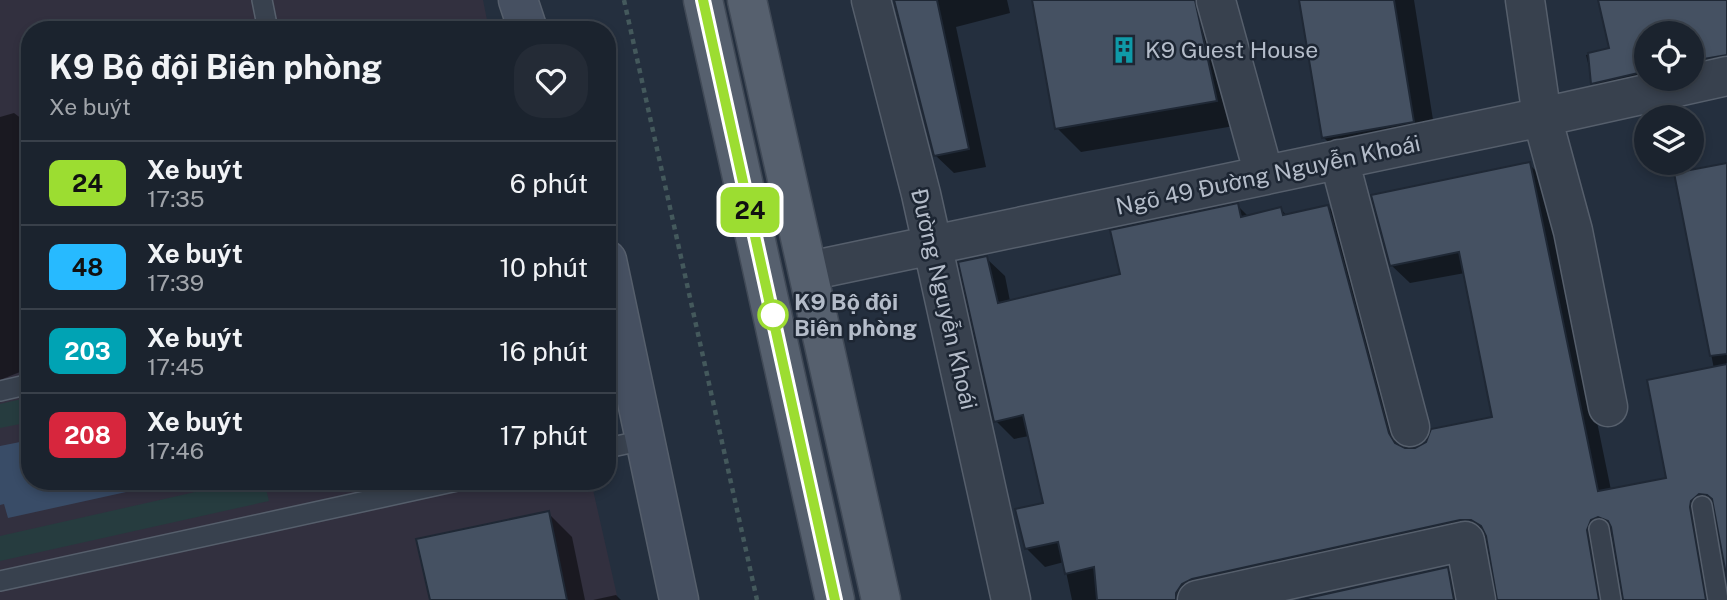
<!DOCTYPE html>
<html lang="vi">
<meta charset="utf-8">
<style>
:root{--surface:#1b232e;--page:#242b36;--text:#f1f3f6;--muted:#a0a4aa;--line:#39404a}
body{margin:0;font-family:"Public Sans",sans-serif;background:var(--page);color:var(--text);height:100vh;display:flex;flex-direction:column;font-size:26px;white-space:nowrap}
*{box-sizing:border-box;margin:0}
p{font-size:23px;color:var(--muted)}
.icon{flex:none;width:38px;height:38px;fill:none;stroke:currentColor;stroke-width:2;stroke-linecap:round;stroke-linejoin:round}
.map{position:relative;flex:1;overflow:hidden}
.sheet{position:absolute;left:21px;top:21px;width:595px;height:469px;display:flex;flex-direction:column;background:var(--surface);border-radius:28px;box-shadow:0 4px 10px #0003,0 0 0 2px var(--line)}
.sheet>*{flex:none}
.badge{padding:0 14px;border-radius:10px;font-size:24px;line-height:46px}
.tools{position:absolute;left:1634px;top:21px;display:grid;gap:14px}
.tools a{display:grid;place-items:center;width:70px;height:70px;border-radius:50%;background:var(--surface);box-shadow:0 4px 10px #0003,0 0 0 2px var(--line);font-size:35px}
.map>.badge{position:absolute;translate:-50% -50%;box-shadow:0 0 0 4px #fff}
.round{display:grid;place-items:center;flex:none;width:74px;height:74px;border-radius:28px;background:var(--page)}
.summary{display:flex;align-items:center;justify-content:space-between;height:119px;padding:0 28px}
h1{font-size:33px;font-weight:700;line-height:52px}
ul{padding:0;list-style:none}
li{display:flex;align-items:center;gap:21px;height:84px;padding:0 28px;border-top:2px solid var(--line)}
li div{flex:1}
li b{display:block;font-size:26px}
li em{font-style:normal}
li .badge{min-width:77px;font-weight:700;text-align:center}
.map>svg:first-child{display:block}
.medical{fill:#32303f}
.green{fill:#263c3f}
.water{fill:#394c67}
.shadow{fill:#0007;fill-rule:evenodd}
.building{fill:#455162;stroke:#1f2835;stroke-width:2}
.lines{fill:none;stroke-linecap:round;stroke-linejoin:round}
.service-casing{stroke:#565f6c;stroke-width:22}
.minor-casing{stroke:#565f6c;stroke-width:41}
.secondary-casing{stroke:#565f6c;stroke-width:41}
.primary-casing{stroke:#414a57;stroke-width:41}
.path{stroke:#44595c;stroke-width:4.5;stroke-dasharray:5 5;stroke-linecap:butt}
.service{stroke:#38414e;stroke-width:19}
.minor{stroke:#38414e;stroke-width:38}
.secondary{stroke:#465061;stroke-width:38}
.primary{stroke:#56606e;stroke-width:38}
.line-casing{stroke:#fff;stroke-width:16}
.line{stroke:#9cdd31;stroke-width:10}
.stop-dot{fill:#fff;stroke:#9cdd31;stroke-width:3.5}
.labels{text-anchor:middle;stroke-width:5;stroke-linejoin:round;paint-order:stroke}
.poi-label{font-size:23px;fill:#b4bcc9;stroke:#1d2633;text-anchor:start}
.street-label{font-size:23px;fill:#b4bcc9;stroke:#1d2633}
.stop-label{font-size:23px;font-weight:bold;fill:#b4bcc9;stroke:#1d2633;text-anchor:start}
</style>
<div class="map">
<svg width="1727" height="600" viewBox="0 0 1727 600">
<rect width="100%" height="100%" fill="#242f3e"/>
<path class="medical" d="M 0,0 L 483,0 L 489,30 L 30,30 L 30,481 L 591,481 L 618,600 L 0,600 Z"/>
<path class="green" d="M 30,397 L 30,422 L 0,428 L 0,404 Z
M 244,481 L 264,481 L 269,501 L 0,561 L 0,536 Z"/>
<path class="water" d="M 30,440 L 30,481 L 157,481 L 158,485 L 8,518 L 4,504 L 0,505 L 0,446 Z"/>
<path class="shadow" d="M 895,0 L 1007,0 L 1010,13 L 956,27 L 986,167 L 954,173 L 935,155 Z
M 1034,0 L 1218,0 L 1240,125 L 1081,152 L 1057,128 Z
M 1301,0 L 1414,0 L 1437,145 L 1348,161 L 1323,137 Z
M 1599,0 L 1727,0 L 1727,75 L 1611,101 L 1593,83 L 1586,55 L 1611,50 ZM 1647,33 L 1692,33 L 1692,79 L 1647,79 Z
M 14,113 L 30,125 L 30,368 L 0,380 L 0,117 Z
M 1529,164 L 1548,183 L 1611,490 L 1668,479 L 1714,369 L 1676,174 L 1727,164 L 1727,569 L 1717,513 L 1709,520 L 1720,600 L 1624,600 L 1614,536 L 1609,538 L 1613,600 L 1499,600 L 1488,538 L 1480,537 L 1204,600 L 1072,600 L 1064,562 L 1045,567 L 1026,548 L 1045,504 L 1029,436 L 1014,439 L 996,421 L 986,258 L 1005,276 L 1010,301 L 1122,276 L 1237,205 L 1249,217 L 1281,209 L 1287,216 L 1328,206 L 1346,225 L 1406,450 L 1415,450 L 1494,418 L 1465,273 L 1410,283 L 1391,265 Z
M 548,513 L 572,537 L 585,600 L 431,600 Z
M 1447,569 L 1465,588 L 1468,600 L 1307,600 Z
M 616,595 L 621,600 L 593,600 Z"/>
<path class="building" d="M 894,0 L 937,0 L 969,149 L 934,156 Z
M 1032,0 L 1195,0 L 1217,101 L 1055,129 Z
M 1299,0 L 1394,0 L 1414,122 L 1322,138 Z
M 1598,0 L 1727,0 L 1727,55 L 1692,61 L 1692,33 L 1647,33 L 1647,71 L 1591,84 L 1588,53 L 1609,48 Z
M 1530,162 L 1598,491 L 1666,478 L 1647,380 L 1727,364 L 1727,580 L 1712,499 L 1707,495 L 1699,494 L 1691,501 L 1690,507 L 1706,600 L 1623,600 L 1611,527 L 1608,521 L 1598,517 L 1591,520 L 1587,530 L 1599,600 L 1497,600 L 1486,536 L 1481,526 L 1471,520 L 1460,520 L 1192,579 L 1182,584 L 1176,593 L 1176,600 L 1097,600 L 1094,567 L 1065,574 L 1058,542 L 1025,549 L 1015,509 L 1043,503 L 1023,415 L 994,422 L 958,262 L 987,256 L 998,303 L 1120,274 L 1110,230 L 1238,203 L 1241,217 L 1281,207 L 1283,215 L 1328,205 L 1389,433 L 1395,443 L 1405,448 L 1415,448 L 1426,442 L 1431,429 L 1492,417 L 1459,252 L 1390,266 L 1371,195 Z
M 1727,163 L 1727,354 L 1710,356 L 1674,173 Z
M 549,511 L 567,600 L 430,600 L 416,539 Z
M 1448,567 L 1454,600 L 1299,600 Z"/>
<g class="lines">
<defs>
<path id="service" d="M 262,0 L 268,30
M 0,391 L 30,384
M 607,448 L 645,440
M 1702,506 L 1718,600
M 1599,529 L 1611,600
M 0,581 L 457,481"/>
<path id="minor" d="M 871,0 L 921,194 L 1011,600
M 1525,0 L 1542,117 L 1573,231 L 1608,407
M 1216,1 L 1264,175
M 1339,159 L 1410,427
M 809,271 L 1542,117 L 1727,76
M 1197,600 L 1465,541 L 1476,600"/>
<path id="secondary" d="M 518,0 L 528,30
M 607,260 L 679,600"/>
<path id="primary" d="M 703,0 L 835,600
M 747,0 L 881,600"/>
</defs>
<use href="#service" class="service-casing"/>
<use href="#minor" class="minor-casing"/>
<use href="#secondary" class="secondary-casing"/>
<use href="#primary" class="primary-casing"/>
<path class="path" d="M 624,0 L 757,600"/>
<use href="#service" class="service"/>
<use href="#minor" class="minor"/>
<use href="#secondary" class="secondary"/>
<use href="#primary" class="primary"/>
</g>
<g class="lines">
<defs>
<path id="line" d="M 703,0 L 835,600"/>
</defs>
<use href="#line" class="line-casing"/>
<use href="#line" class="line"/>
</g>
<defs>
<symbol id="building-bare" viewBox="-9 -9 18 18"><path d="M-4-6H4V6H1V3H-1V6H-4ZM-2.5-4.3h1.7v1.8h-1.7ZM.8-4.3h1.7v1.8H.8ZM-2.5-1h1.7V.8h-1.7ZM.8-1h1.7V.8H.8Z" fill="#0f9aa8" stroke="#1d2633" stroke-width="2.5" paint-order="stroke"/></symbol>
</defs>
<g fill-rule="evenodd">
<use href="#building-bare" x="1105" y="31" width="38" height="38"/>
</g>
<circle class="stop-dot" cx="773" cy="315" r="14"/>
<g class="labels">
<g class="poi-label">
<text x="1145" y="58">K9 Guest House</text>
</g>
<g class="street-label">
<text transform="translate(1268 175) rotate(-12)" y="8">Ngõ 49 Đường Nguyễn Khoái</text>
<text transform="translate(944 299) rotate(77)" y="8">Đường Nguyễn Khoái</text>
</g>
<g class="stop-label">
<text x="794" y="310">K9 Bộ đội<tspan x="794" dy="26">Biên phòng</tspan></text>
</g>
</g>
</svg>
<div class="tools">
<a><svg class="icon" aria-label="locate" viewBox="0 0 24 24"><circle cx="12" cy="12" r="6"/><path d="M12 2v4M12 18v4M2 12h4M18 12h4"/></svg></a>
<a><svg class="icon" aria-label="layers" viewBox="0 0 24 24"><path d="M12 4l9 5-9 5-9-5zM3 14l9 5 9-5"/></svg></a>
</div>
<b class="badge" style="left:750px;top:210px;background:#9cdd31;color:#111">24</b>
<section class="sheet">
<div class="summary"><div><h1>K9 Bộ đội Biên phòng</h1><p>Xe buýt</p></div><a class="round"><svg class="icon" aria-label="heart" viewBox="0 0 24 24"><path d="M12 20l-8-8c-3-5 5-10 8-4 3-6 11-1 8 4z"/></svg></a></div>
<ul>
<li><span class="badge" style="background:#9cdd31;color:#111">24</span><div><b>Xe buýt</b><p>17:35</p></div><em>6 phút</em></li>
<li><span class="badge" style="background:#27baff;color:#111">48</span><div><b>Xe buýt</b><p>17:39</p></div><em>10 phút</em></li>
<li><span class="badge" style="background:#00a3b4;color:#fff">203</span><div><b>Xe buýt</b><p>17:45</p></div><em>16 phút</em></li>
<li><span class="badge" style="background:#d7263d;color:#fff">208</span><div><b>Xe buýt</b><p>17:46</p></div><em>17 phút</em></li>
</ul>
</section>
</div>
